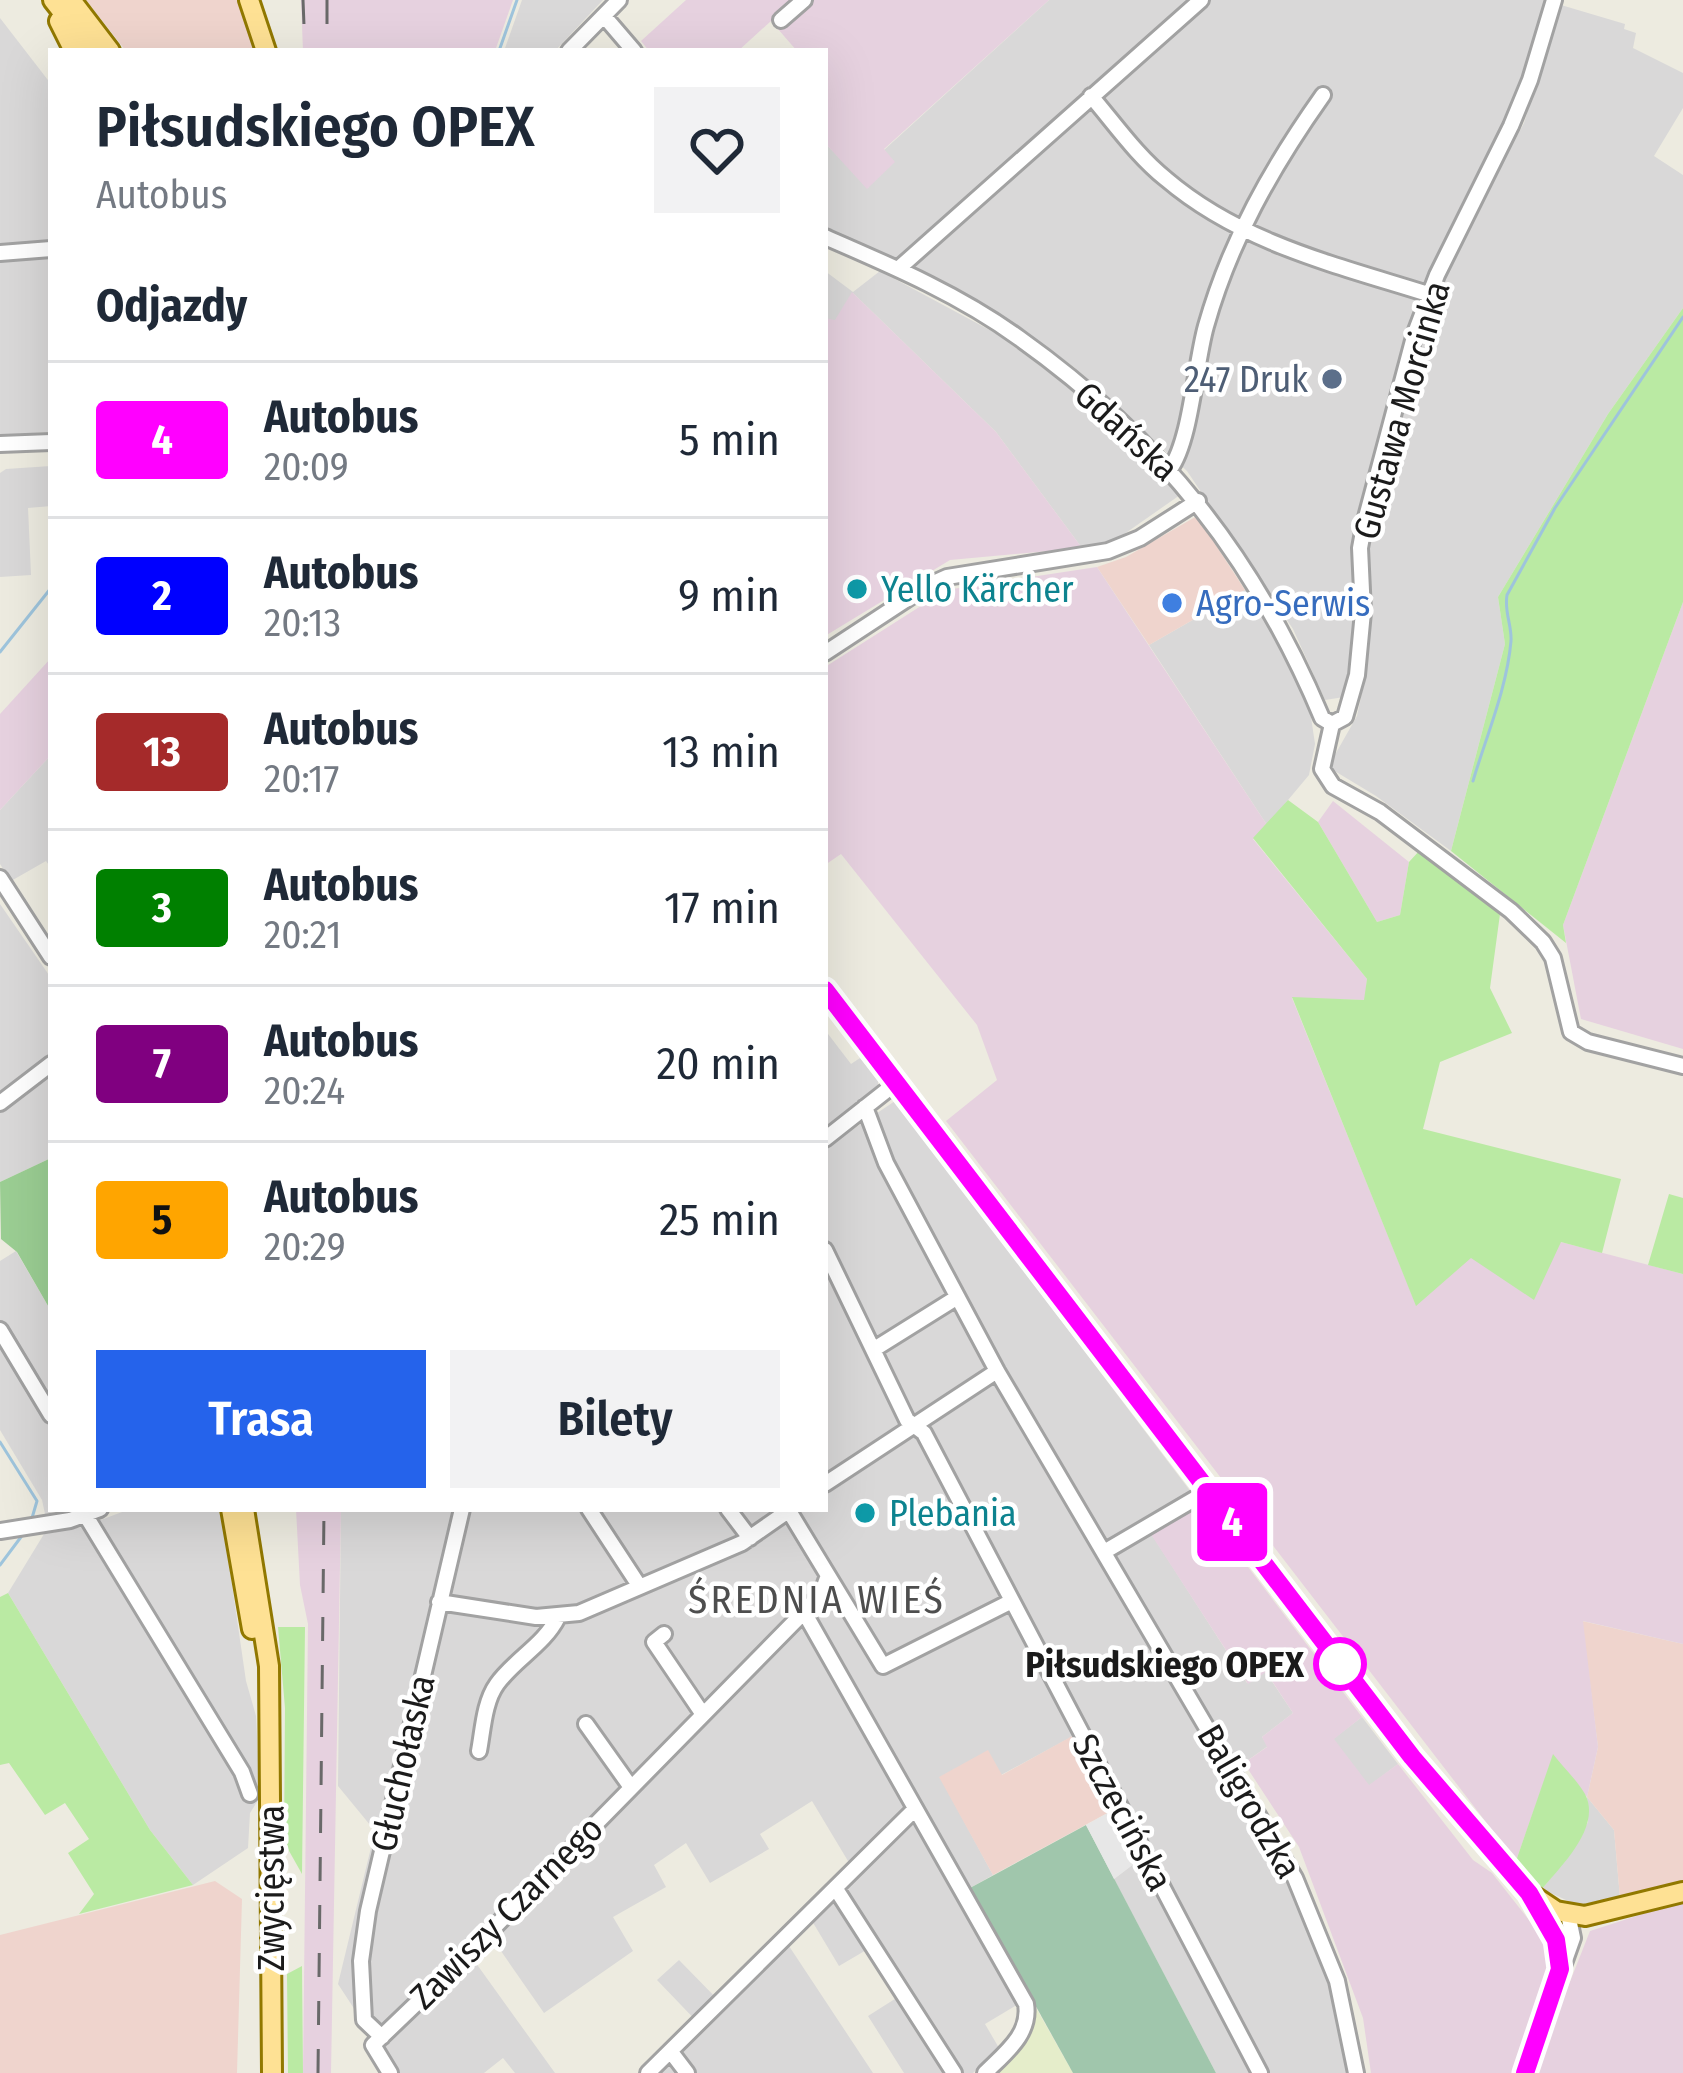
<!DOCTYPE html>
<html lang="pl">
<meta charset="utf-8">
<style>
:root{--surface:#fff;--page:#f2f2f3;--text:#1f2937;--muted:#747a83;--line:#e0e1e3;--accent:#2563eb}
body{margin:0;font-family:"Fira Sans Condensed",sans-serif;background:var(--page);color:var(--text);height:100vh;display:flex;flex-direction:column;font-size:45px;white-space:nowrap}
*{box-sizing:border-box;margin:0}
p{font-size:39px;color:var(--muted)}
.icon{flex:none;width:66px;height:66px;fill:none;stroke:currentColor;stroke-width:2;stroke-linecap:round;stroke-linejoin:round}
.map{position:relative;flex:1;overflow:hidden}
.drawer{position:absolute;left:48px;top:48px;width:780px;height:1464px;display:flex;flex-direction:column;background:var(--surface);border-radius:0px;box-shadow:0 12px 48px #0002}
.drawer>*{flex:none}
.badge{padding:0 24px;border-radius:9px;font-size:42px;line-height:78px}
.map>.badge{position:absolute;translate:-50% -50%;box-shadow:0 0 0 6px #fff}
h2{padding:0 48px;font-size:45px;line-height:108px}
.round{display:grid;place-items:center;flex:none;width:126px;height:126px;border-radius:0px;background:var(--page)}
.overview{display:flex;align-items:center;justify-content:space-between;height:204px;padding:0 48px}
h1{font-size:57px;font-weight:600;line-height:90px}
.primary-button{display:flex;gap:24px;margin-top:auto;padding:24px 48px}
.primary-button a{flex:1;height:138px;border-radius:0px;background:var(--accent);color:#fff;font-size:48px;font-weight:600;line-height:138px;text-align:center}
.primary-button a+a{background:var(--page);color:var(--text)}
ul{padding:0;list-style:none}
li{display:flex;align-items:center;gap:36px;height:156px;padding:0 48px;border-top:3px solid var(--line)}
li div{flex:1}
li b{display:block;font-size:45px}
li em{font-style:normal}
li .badge{min-width:132px;font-weight:700;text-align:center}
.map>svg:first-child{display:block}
.residential{fill:#d9d8d8}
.commercial{fill:#efd4cd}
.industrial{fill:#e6d1df}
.farmland{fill:#e5edca}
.grass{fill:#baeaa3}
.forest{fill:#9bce93}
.cemetery{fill:#a0c6ac}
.parking{fill:#e7e7e7}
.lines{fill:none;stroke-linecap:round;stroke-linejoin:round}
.stream{stroke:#9ec4dc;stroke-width:3}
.minor-casing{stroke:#a2a2a2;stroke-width:20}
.major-casing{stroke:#917800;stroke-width:24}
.minor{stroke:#fff;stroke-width:14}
.major{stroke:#fee194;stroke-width:18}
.rail{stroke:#696969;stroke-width:3;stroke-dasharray:24 24;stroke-linecap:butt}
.line-casing{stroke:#fff;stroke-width:27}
.line{stroke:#f0f;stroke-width:18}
.service-dot{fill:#5c6f8a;stroke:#fff;stroke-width:4.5}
.culture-dot{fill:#0f9aa8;stroke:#fff;stroke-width:4.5}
.shop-dot{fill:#3f7fe0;stroke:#fff;stroke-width:4.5}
.stop-dot{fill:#fff;stroke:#f0f;stroke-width:6}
.labels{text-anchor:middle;stroke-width:9;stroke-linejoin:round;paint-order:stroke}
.service-label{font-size:36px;fill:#4e5e75;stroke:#fff;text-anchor:end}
.street-label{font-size:36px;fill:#1b1b1b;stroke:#fff}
.culture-label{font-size:36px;fill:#0d838f;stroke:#fff;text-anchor:start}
.shop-label{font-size:36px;fill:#366cbe;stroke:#fff;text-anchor:start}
.stop-label{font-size:36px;font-weight:bold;fill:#1b1b1b;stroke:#fff;text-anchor:end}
.neighbourhood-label{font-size:39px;letter-spacing:3px;fill:#4e4e4e;stroke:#fff}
</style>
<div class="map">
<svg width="1683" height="2073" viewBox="0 0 1683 2073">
<rect width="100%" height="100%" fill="#edebe0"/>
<path class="residential" d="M 522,0 L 603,0 L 555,51 L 504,51 Z
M 1049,0 L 1547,0 L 1527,73 L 1500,137 L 1416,299 L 1355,524 L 1351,558 L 1356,614 L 1344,697 L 1325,700 L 1293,629 L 1187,471 L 1074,367 L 993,310 L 911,266 L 825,229 L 825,143 L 868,188 L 884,150 Z
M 1561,5 L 1625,24 L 1624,29 L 1636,33 L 1633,48 L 1683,73 L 1683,108 L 1654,156 L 1683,175 L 1683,308 L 1608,414 L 1498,597 L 1505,644 L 1451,851 L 1376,796 L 1328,767 L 1357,716 L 1367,669 L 1371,599 L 1368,548 L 1375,507 L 1429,310 L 1446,271 L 1524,123 Z
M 0,18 L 51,84 L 51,432 L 0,435 Z
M 825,271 L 853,292 L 880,271 L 997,334 L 1058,379 L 1127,440 L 1180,495 L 1110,544 L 1082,548 L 996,432 L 853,293 L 835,321 L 825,318 Z
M 51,466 L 51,506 L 28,508 L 31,575 L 0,577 L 0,473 L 6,469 Z
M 1245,590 L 1252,592 L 1289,659 L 1311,717 L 1315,744 L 1309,775 L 1267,825 L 1149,645 Z
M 51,755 L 51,868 L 46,861 L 11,881 L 0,864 L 0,810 Z
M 0,904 L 51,978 L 51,1158 L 0,1182 Z
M 825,1030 L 851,1064 L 860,1058 L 878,1080 L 878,1085 L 825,1129 Z
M 895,1101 L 1191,1492 L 1143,1521 L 1247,1683 L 1265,1671 L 1293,1713 L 1262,1737 L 1268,1746 L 1227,1775 L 1280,1866 L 1319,1950 L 1343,2041 L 1347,2073 L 1216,2073 L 1114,1879 L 1150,1851 L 1086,1729 L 1001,1775 L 940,1777 L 993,1875 L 970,1888 L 1030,1997 L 985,2024 L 999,2048 L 973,2073 L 904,2073 L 868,2016 L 898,1997 L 868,1949 L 839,1966 L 812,1921 L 857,1876 L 812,1801 L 760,1834 L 769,1849 L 710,1883 L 686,1843 L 654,1865 L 666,1887 L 613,1917 L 633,1951 L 544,2013 L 494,1941 L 473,1959 L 555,2073 L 515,2073 L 503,2058 L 484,2073 L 396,2073 L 338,1984 L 375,1831 L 338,1786 L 341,1509 L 825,1509 L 825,1148 Z
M 16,1251 L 51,1311 L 51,1509 L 69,1509 L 45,1514 L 42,1500 L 0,1430 L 0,1261 Z
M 130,1509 L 221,1509 L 246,1681 L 256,1716 L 260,1797 L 250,1813 L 248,1848 L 193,1885 L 150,1830 L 8,1593 L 44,1534 L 82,1527 Z
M 1362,1717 L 1398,1764 L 1369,1786 L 1333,1739 Z
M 1587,1797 L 1614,1830 L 1620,1898 L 1577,1905 L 1542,1889 L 1571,1853 L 1588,1822 Z
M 789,1946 L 873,2073 L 659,2073 L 704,2029 L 657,1980 L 679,1960 L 725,2007 Z"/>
<path class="commercial" d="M 86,0 L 238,0 L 254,51 L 126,51 Z
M 1197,516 L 1245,590 L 1149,645 L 1097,567 L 1126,557 Z
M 1582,1621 L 1683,1644 L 1683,1881 L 1620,1898 L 1614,1830 L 1587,1797 L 1598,1747 Z
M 1074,1735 L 1113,1810 L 993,1875 L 939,1777 L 988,1750 L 1002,1775 Z
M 215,1881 L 242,1899 L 237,2073 L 0,2073 L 0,1935 Z"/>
<path class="industrial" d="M 301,0 L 513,0 L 495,51 L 303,51 Z
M 686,0 L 1049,0 L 884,149 L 895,162 L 867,189 L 825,143 L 825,51 L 797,51 L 771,21 L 738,51 L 649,51 L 641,41 Z
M 852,292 L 996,432 L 1082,548 L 950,560 L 825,636 L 825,318 L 835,320 Z
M 1097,567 L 1267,825 L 1253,839 L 1367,979 L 1365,1000 L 1292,998 L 1416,1305 L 1471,1257 L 1561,1242 L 1683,1274 L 1683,1644 L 1583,1621 L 1598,1747 L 1587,1797 L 1553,1756 L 1516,1861 L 946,1121 L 997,1080 L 977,1025 L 841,854 L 825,865 L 825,667 L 946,590 Z
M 1683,602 L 1683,1049 L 1581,1019 L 1563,925 Z
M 51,658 L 51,755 L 0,810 L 0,714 Z
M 1333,801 L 1409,862 L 1400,915 L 1377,922 L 1318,822 Z
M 1191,1492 L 1362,1717 L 1334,1739 L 1369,1785 L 1398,1764 L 1473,1860 L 1492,1873 L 1543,1938 L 1548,1975 L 1512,2073 L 1371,2073 L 1363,2018 L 1299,1847 L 1244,1763 L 1267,1747 L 1262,1737 L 1293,1713 L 1266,1672 L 1248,1684 L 1143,1522 Z
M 296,1509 L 341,1509 L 331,2073 L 303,2073 L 308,1624 L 300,1585 Z
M 1683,1901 L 1683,2073 L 1534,2073 L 1590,1931 Z"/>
<path class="farmland" d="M 1036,2008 L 1073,2073 L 996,2073 L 1028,2037 Z"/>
<path class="grass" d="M 1683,308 L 1683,602 L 1563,925 L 1566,943 L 1451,851 L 1505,644 L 1498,597 L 1608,414 Z
M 1288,800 L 1318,822 L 1377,922 L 1400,915 L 1409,862 L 1420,850 L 1500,914 L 1490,988 L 1512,1033 L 1440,1062 L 1423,1129 L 1621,1179 L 1602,1253 L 1561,1242 L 1534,1300 L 1471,1258 L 1416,1306 L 1292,997 L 1364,1000 L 1367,979 L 1253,838 Z
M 1669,1194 L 1683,1198 L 1683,1274 L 1648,1265 Z
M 8,1593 L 150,1830 L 193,1885 L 79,1914 L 94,1894 L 68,1853 L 89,1839 L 65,1803 L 45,1815 L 9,1763 L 0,1765 L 0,1597 Z
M 278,1627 L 305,1627 L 302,1874 L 284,1842 L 285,1708 Z
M 1553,1754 C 1563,1767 1577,1780 1585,1794 C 1602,1827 1561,1866 1542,1889 L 1516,1861 Z
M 302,1966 L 303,2073 L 288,2073 L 287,1974 Z"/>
<path class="forest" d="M 51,1158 L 51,1311 L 17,1252 L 1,1239 L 0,1182 Z"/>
<path class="cemetery" d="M 1086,1825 L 1216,2073 L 1073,2073 L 970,1888 Z"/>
<path class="parking" d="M 1113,1810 L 1142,1858 L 1114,1879 L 1086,1825 Z"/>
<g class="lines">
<path class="stream" d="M 499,51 L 517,0
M 0,652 L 51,588
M 1473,781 C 1486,737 1507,688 1511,641 C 1512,625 1504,612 1507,595 L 1555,508 L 1683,317
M 0,1442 L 37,1501 L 32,1518
M 0,1565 L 21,1537"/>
<defs>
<path id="minor" d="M 1554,0 L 1530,80 L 1511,126 L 1437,275 L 1415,333 L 1365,521 L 1360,548 L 1363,612 L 1357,675 L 1345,717 L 1332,724 L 1322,769 L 1333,786 L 1380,812 L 1511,911 L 1543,942 L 1553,958 L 1571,1032 L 1588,1042 L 1683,1066
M 604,16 L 634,51
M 781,20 L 804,0
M 569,51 L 619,0
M 1091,96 C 1115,124 1137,156 1166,179 C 1241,243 1336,265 1428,294
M 825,237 C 892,266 960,295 1019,338 C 1161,439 1255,558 1322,718 L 1332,724
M 0,253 L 51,249
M 898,269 L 1201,0
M 0,444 L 51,442
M 1170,469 C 1191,440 1195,365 1206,326 C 1230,241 1272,167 1323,95
M 825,653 L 927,586 L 947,577 L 1108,551 L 1140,538 L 1198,501
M 0,878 L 51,957
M 0,1103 L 51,1064
M 865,1107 L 886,1163 L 997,1371 L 1295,1878 L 1337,1981 L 1356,2073
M 825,1139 L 896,1083
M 825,1250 L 907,1420 L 924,1433 L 1260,2073
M 0,1330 L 51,1415
M 876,1348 L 956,1298
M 825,1484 L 997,1371
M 589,1509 L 640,1587
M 728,1509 L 750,1538
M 789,1511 L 883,1666 L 1012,1601
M 86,1516 L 242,1772 L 250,1794
M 0,1531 L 70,1520 L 100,1509
M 1104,1552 L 1208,1491
M 439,1602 L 536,1617 L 579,1613 L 742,1543 L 791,1509
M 804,1612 L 1026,2004 C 1031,2034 1005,2053 985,2073
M 664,1634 L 654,1642 L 702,1713
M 586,1724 L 630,1786
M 479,1751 C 483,1730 484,1702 497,1684 C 515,1659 544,1645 558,1617
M 836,1889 L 954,2073
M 1532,1898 L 1555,1940 L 1560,1969
M 382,2037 L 364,2020 L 361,1961 L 368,1911 L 462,1509
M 671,2052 L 687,2073
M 390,2073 L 373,2045 L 471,1951 L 804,1612 L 822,1592 L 827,1578
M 648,2073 L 915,1809
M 1525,2073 L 1573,1938 L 1568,1914"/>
<path id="major" d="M 53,0 L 93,51
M 71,0 L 110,51
M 249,0 L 266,51
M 59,21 L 74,51
M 825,990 L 1412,1757 L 1529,1893 L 1556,1911 L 1585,1916 L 1683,1892
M 231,1509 L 252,1629
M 244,1509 L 269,1666 L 272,2073"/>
</defs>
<use href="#minor" class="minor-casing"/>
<use href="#major" class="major-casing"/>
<use href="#minor" class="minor"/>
<use href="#major" class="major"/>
<path class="rail" d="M 303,0 L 305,51
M 327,0 L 327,51
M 318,2073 L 324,1509"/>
</g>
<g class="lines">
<defs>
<path id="line" d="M 825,990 L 1412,1757 L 1529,1893 L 1556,1940 L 1560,1969 L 1525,2073"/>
</defs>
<use href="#line" class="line-casing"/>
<use href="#line" class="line"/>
</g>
<circle class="service-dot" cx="1332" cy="379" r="12"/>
<g class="culture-dot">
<circle cx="857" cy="589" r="12"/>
<circle cx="865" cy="1513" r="12"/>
</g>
<circle class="shop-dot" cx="1172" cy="603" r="12"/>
<circle class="stop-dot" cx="1340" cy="1664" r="24"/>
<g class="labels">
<g class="service-label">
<text x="1308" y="392">247 Druk</text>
</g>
<g class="street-label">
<text transform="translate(1401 410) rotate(-74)" y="13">Gustawa Morcinka</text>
<text transform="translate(1127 431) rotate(43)" y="13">Gdańska</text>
<text transform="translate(402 1763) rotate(-77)" y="13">Głuchołaska</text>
<text transform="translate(1250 1801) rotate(60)" y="13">Baligrodzka</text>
<text transform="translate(1123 1812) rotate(62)" y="13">Szczecińska</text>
<text transform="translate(271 1888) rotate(-90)" y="13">Zwycięstwa</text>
<text transform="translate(506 1912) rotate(-45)" y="13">Zawiszy Czarnego</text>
</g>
<g class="culture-label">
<text x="881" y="602">Yello Kärcher</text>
<text x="889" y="1526">Plebania</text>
</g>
<g class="shop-label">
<text x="1196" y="616">Agro-Serwis</text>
</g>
<g class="stop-label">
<text x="1304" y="1677">Piłsudskiego OPEX</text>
</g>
<g class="neighbourhood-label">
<text x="817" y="1613">ŚREDNIA WIEŚ</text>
</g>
</g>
</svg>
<b class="badge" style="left:1232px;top:1522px;background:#f0f;color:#fff">4</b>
<section class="drawer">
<div class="overview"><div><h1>Piłsudskiego OPEX</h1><p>Autobus</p></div><a class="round"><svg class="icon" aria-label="heart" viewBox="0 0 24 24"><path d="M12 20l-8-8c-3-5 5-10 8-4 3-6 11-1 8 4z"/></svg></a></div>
<h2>Odjazdy</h2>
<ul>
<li><span class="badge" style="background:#f0f;color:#fff">4</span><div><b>Autobus</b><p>20:09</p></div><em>5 min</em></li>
<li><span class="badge" style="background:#00f;color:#fff">2</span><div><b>Autobus</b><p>20:13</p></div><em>9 min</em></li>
<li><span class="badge" style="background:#a52a2a;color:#fff">13</span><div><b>Autobus</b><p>20:17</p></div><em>13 min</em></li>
<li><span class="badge" style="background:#008000;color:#fff">3</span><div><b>Autobus</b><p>20:21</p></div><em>17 min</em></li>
<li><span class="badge" style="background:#800080;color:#fff">7</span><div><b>Autobus</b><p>20:24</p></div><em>20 min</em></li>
<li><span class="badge" style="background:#ffa500;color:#111">5</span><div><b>Autobus</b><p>20:29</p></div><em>25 min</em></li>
</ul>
<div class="primary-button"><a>Trasa</a><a>Bilety</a></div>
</section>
</div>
